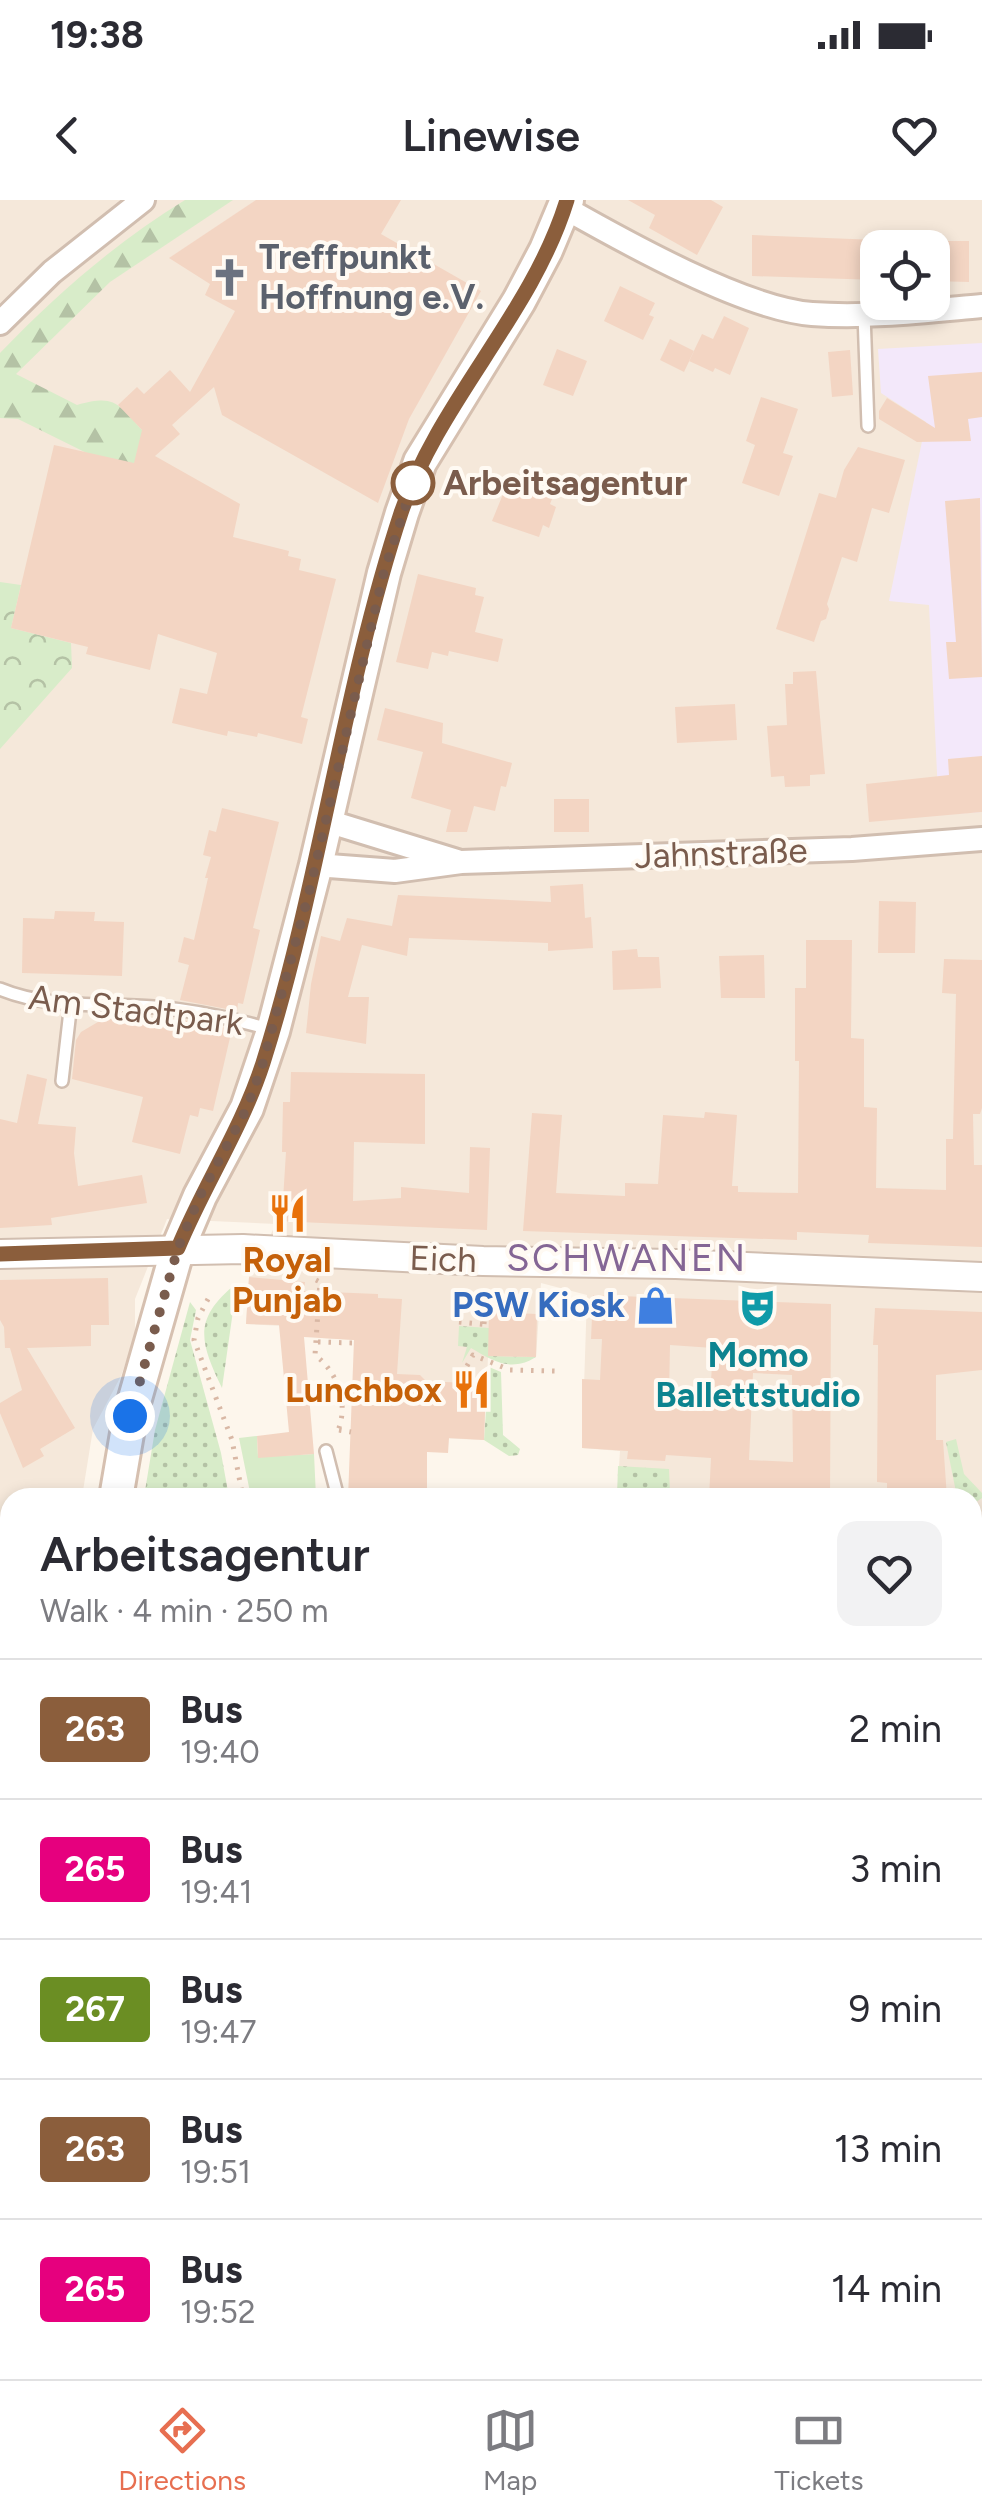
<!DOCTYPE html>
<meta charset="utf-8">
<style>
:root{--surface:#fff;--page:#f2f2f3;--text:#2b2b33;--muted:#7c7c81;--line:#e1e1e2;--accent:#e76f51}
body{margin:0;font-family:Figtree,sans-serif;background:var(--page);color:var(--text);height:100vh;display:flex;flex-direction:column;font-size:38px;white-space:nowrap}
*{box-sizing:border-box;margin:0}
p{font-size:32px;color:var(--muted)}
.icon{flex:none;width:55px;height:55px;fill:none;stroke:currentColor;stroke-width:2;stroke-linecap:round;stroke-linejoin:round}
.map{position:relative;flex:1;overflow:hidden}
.drawer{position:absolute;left:0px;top:1288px;width:982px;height:892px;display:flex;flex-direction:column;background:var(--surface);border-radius:30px 30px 0 0;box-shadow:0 5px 15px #0003}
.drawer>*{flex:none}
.badge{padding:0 20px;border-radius:8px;font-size:35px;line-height:65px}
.tools{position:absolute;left:860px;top:30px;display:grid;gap:20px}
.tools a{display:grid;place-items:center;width:90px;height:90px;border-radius:20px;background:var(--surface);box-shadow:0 5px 15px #0003;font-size:50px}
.you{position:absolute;width:50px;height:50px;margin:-25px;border:8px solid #fff;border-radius:50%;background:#1a73e8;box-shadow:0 0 0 15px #1a73e833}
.map>.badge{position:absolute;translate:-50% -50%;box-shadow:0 0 0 5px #fff}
.round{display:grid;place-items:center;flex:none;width:105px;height:105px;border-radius:20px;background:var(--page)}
.overview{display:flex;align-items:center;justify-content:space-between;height:170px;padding:0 40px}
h1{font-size:48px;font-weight:600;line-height:75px}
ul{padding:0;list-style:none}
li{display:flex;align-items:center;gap:30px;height:140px;padding:0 40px;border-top:2px solid var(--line)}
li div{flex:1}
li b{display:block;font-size:38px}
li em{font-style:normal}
li .badge{min-width:110px;font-weight:700;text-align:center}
.status{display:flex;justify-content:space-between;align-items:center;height:70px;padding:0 50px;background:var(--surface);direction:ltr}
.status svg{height:28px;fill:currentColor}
header{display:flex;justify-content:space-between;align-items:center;height:130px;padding:0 40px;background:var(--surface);font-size:45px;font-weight:600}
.menu{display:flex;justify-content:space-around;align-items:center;height:140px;border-top:2px solid var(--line);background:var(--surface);font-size:28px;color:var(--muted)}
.menu a{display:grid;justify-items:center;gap:5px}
.menu .selected{color:var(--accent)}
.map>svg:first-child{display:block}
.residential{fill:#f5e8da;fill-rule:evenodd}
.education{fill:#f3e8fa}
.grass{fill:url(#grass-dots)}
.forest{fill:url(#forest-firs)}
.park{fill:url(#park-crowns)}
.garden{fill:#d8ecc9}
.building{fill:#f3d5c3;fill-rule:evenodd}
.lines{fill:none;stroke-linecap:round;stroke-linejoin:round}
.service-casing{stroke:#d1beb0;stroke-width:16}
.minor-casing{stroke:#d1beb0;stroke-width:28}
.tertiary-casing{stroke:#d1beb0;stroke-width:32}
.secondary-casing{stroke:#d6c0b0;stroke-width:38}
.primary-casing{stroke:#dad1cd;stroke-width:40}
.path{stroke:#d9b8a5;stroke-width:5;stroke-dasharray:2.5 8;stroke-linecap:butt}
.service{stroke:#fff;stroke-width:11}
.minor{stroke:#fff;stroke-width:22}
.tertiary{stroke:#fff;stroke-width:28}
.secondary{stroke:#fff;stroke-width:32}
.primary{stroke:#fbd9a5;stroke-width:35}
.line-casing{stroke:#fff;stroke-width:22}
.line{stroke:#8b5e3c;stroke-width:15}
.walk{stroke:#7a5c4d;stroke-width:10;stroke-dasharray:0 18}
.stop-dot{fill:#fff;stroke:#8b5e3c;stroke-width:5}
.labels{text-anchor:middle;stroke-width:8;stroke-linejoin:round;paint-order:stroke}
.worship-label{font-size:35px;font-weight:bold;fill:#5b616d;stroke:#fffaf3;text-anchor:start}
.stop-label{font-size:35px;font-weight:bold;fill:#7a5c4d;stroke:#fffaf3;text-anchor:start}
.street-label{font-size:35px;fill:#7a5c4d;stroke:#fffaf3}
.food-label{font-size:35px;font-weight:bold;fill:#c56008;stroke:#fffaf3}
.shop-label{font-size:35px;font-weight:bold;fill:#366cbe;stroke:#fffaf3;text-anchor:end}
.culture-label{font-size:35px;font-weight:bold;fill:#0d838f;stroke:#fffaf3}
.neighbourhood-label{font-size:38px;letter-spacing:2.5px;fill:#846695;stroke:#fffaf3}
</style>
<div class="status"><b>19:38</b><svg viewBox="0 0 49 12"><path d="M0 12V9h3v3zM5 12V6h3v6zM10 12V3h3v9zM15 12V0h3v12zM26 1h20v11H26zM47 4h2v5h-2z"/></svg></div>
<header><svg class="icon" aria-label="back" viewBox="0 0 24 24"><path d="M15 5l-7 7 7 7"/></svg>Linewise<svg class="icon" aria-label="heart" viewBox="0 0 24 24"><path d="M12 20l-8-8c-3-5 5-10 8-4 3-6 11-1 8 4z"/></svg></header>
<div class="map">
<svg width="982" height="2179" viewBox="0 0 982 2179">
<defs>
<pattern id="grass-dots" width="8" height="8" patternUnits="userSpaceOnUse" patternTransform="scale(2.5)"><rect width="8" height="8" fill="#d8ecc9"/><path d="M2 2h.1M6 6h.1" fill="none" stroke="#b4c2a5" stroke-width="1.8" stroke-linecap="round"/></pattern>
<pattern id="forest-firs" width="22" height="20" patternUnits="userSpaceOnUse" patternTransform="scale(2.5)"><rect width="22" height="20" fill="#d8ecc9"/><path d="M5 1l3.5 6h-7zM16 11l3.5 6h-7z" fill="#b4c2a5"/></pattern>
<pattern id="park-crowns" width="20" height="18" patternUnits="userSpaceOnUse" patternTransform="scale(2.5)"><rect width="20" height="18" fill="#d8ecc9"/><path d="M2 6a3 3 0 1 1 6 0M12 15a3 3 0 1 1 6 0" fill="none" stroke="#b4c2a5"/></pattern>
</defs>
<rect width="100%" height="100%" fill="#fdf6ec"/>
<path class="residential" d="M 0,0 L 982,0 L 982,1507 L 972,1505 L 972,1298 L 617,1297 L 620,1251 L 582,1248 L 587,1095 L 541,1083 L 536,1157 L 488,1157 L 484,1240 L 438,1238 L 354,1140 L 322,1138 L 303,1127 L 246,1124 L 249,1077 L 276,1024 L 167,1019 L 135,1099 L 135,1135 L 121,1176 L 93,1229 L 82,1297 L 10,1298 L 10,1476 L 0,1470 ZM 878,48 L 932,48 L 932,102 L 878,102 Z
M 973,1619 L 982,1622 L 982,2179 L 525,2179 L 528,2170 L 972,2170 Z"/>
<path class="education" d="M 982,143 L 982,612 L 939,615 L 929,405 L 889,401 L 926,222 L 881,193 L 878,149 Z"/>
<path class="grass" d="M 237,1083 L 222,1188 C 199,1141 193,1118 237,1083 Z
M 190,1102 L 196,1110 L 190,1140 L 221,1253 L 229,1297 L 144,1297 L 155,1230 Z
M 459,1126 L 489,1128 L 489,1156 L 536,1157 C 512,1172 494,1162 471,1148 L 462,1163 L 467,1147 L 458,1146 Z
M 489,1167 L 501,1172 L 503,1235 L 520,1249 L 518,1255 L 509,1256 L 484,1240 Z
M 956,1239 L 964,1274 L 982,1293 L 982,1298 L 973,1304 L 972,1298 L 957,1297 L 946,1242 Z
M 618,1266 L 669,1269 L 670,1292 L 675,1297 L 617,1297 Z"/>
<path class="forest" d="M 185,0 L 233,0 L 110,82 L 16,174 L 77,205 C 117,194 117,204 144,232 L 131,275 L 18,219 L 0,218 L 0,153 C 57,94 115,43 185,0 Z
M 10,1551 L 10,2170 L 291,2170 L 339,2179 L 0,2179 L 0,1554 Z"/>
<path class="park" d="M 0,382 L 21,385 L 11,428 L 71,443 L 72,468 L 0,549 Z"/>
<path class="garden" d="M 257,1236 L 258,1257 L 314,1254 L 316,1297 L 251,1297 L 239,1238 Z
M 291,2170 L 528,2170 L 525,2179 L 339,2179 Z"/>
<path class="building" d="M 256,0 L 401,0 L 381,34 L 481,91 L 409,219 L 378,303 L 222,215 L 214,187 L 172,225 L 180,234 L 155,256 L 240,304 L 233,337 L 289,351 L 288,356 L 301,359 L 299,370 L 336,379 L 301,517 L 308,519 L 302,544 L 258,533 L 257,537 L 228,531 L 227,536 L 172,523 L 180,488 L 207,494 L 217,453 L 158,434 L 150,470 L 86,454 L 88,447 L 11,428 L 54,245 L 134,263 L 142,230 L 118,205 L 137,187 L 144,194 L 170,170 L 190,192 L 235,111 L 205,95 L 210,84 L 169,58 Z
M 628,0 L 711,0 L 723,7 L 697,55 L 649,28 L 655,15 Z
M 752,35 L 878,40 L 878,80 L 752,76 Z
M 932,41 L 969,41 L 969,82 L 932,81 Z
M 620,86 L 655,103 L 649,115 L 654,117 L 643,140 L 604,121 Z
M 724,116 L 749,128 L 730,175 L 715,168 L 713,172 L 689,161 L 702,134 L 713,139 Z
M 670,139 L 694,151 L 684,172 L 660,160 Z
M 557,149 L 587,161 L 573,196 L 543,185 Z
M 850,150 L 853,195 L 832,197 L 828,152 Z
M 982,172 L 982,217 L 968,219 L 971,241 L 917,242 L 879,219 L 879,211 L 887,198 L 935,228 L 928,176 Z
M 761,197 L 798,209 L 783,253 L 793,256 L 779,296 L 742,283 L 755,245 L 746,241 Z
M 858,247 L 905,260 L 889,313 L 872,308 L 857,362 L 842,357 L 827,404 L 829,409 L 826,419 L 821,421 L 814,442 L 776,429 L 819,293 L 836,298 L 844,270 Z
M 534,276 L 546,292 L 554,294 L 550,304 L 556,307 L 549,328 L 543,325 L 539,337 L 492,321 L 508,282 Z
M 980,298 L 982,477 L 949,479 L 946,442 L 956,442 L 945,301 Z
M 418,374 L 476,388 L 475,395 L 484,397 L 475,432 L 503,439 L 498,462 L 449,451 L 448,456 L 432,452 L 428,469 L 396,462 Z
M 816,471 L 825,574 L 810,575 L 810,586 L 785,587 L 784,576 L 771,577 L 767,526 L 787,525 L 785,484 L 793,484 L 793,472 Z
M 735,504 L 737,540 L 677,543 L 675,507 Z
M 385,508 L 443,523 L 442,543 L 512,563 L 506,587 L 501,586 L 495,611 L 474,606 L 467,632 L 446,632 L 451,610 L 411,598 L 423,552 L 377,540 Z
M 982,556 L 982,612 L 869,622 L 866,584 L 949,575 L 948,559 Z
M 554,599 L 589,599 L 589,632 L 554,632 Z
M 222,608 L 279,622 L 253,728 L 260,730 L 243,804 L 238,803 L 237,811 L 180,800 L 189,765 L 178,762 L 184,737 L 194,740 L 208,678 L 205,678 L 211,657 L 203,655 L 209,630 L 216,632 Z
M 583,684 L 585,718 L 591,717 L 593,748 L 548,751 L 548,743 L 409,738 L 407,756 L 362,745 L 348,797 L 369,797 L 366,844 L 306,833 L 311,784 L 321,736 L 340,741 L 347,718 L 392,726 L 398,695 L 551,702 L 550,686 Z
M 879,701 L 916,702 L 915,753 L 878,753 Z
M 55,711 L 95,712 L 94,721 L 124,722 L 122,776 L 22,773 L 23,718 L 54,719 Z
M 806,740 L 852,740 L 851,838 L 864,839 L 864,907 L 877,908 L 876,988 L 946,990 L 946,939 L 953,939 L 956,794 L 942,793 L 944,759 L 982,760 L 982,908 L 980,914 L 973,914 L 974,965 L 982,965 L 982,1047 L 868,1043 L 869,1035 L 797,1032 L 797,1040 L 523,1031 L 532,913 L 562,915 L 556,993 L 625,996 L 625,983 L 658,984 L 663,915 L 704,918 L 705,912 L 737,915 L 732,986 L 738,986 L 738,992 L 798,993 L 799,861 L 795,861 L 795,788 L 806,788 Z
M 637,749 L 638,757 L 659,757 L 661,788 L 613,790 L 612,751 Z
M 764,755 L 765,798 L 721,798 L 719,756 Z
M 124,817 L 175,824 L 176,819 L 232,829 L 213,911 L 200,908 L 198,917 L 190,915 L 180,954 L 132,942 L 143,897 L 72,879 L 76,840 L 81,832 L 103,819 Z
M 291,872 L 425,874 L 425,944 L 354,942 L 353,1001 L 401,998 L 401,987 L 469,993 L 470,947 L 490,948 L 487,1030 L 275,1021 L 276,999 L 283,1000 L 286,952 L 282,952 L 283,902 L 290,902 Z
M 27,874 L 47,879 L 38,924 L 76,927 L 74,953 L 78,986 L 142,975 L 147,1003 L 51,1018 L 52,1025 L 0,1028 L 0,919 L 17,923 Z
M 249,1077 L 305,1082 L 304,1091 L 378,1094 L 378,1098 L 402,1099 L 397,1174 L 420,1175 L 426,1181 L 486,1184 L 484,1240 L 449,1238 L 448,1253 L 427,1252 L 427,1298 L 348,1298 L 354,1140 L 304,1137 L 314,1254 L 258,1258 L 257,1236 L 289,1232 L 279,1125 L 246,1124 Z
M 108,1078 L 109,1125 L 91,1125 L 91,1146 L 27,1148 L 75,1228 L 40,1249 L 44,1256 L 23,1268 L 0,1213 L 0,1203 L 22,1190 L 10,1148 L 5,1148 L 4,1127 L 0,1120 L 0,1080 Z
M 593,1095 L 831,1104 L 830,1298 L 709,1298 L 711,1258 L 666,1255 L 665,1261 L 627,1259 L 628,1251 L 582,1248 L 582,1179 L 600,1180 L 602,1139 L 591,1139 ZM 670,1145 L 713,1148 L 710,1198 L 669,1195 ZM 753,1173 L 792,1175 L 793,1262 L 749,1260 Z
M 875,1108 L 982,1112 L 982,1170 L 936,1175 L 936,1240 L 943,1240 L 947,1298 L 887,1298 L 887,1283 L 877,1282 L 878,1145 L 873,1145 Z
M 489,1112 L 537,1114 L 536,1157 L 488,1156 Z"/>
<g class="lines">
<defs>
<path id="service" d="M 864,114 L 868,226
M 0,789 C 48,809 103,803 154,807 C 194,810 231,818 269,829
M 62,881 L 71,802
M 326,1251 L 336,1290
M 435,2179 L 436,2170"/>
<path id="minor" d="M 565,8 C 625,42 745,109 812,114 C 868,118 926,111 982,106
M 0,123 L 52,72 L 143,0
M 327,621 L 457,661
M 316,665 L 395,671 L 461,662 L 852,649 L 982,639
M 972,1608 L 982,1610
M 972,2039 L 982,2042
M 745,2179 L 748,2170"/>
<path id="tertiary" d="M 0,1054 L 243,1049 L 483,1061 L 676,1064 L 982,1077"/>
<path id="secondary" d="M 116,1298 L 130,1216 L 178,1048 L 200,996 L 247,908 L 273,831 L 316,665 L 384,373 L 402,313 L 420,262 L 519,101 L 546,50 L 567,0"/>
<path id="primary" d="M 0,1515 L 10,1512
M 972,1544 L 982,1548"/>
</defs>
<use href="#service" class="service-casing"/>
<use href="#minor" class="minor-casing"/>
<use href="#tertiary" class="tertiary-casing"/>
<use href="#secondary" class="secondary-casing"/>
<use href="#primary" class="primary-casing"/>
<path class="path" d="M 316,1080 L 320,1082 L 315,1155 C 339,1173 350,1207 336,1235
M 208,1099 L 198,1118 L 194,1140 L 232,1240 L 243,1298
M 459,1122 L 489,1125
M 484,1124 L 486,1102
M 318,1142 L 354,1143
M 467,1166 L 473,1155 L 510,1170 L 556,1171
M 339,1230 L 351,1232
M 0,1580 L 10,1573
M 0,2030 L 10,2038
M 223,2179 L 226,2170"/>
<use href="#service" class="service"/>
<use href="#minor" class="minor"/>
<use href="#tertiary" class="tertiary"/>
<use href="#secondary" class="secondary"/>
<use href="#primary" class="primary"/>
</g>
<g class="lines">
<defs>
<path id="line" d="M 0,1054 L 178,1048 C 204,985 242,928 263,863 C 320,683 342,492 401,313 C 439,200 532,114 567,0"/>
</defs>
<use href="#line" class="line-casing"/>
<use href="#line" class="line"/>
<path class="walk" d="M 130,1216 L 178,1048 L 200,996 L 247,908 L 262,866 L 309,693 L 384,372 L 413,283"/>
</g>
<defs>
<symbol id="church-bare" viewBox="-9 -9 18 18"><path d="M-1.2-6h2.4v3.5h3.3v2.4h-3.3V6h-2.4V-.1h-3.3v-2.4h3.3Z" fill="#6b7280" stroke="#fffaf3" stroke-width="2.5" paint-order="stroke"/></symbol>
<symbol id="restaurant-bare" viewBox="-9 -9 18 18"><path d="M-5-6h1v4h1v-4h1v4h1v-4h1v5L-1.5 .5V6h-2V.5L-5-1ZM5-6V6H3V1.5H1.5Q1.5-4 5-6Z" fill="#e8710a" stroke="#fffaf3" stroke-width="2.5" paint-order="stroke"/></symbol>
<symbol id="shop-bare" viewBox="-9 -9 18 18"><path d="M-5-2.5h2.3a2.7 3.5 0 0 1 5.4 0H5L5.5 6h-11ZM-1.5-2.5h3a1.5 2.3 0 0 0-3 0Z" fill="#3f7fe0" stroke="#fffaf3" stroke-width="2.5" paint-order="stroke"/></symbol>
<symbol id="theatre-bare" viewBox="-9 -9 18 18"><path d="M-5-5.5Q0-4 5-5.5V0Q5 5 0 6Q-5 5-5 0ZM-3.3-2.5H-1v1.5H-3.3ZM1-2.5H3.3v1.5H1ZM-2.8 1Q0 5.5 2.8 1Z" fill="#0f9aa8" stroke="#fffaf3" stroke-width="2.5" paint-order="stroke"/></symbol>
</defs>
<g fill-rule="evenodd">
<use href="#church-bare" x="202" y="50" width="55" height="55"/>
<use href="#restaurant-bare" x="260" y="986" width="55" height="55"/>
<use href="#shop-bare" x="628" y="1078" width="55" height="55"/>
<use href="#theatre-bare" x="730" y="1080" width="55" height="55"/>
<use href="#restaurant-bare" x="444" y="1162" width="55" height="55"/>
</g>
<circle class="stop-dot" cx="413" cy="283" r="20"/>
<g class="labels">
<g class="worship-label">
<text x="259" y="69">Treffpunkt<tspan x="259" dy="40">Hoffnung e.V.</tspan></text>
</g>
<g class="stop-label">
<text x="443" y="295">Arbeitsagentur</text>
</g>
<g class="street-label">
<text transform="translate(721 653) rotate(-2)" y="12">Jahnstraße</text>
<text transform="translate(136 810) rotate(7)" y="12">Am Stadtpark</text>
<text transform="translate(443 1059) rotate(2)" y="12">Eich</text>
</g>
<g class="food-label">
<text x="287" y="1072">Royal<tspan x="287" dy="40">Punjab</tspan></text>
<text x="442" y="1202" text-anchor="end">Lunchbox</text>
</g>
<g class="shop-label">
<text x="625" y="1117">PSW Kiosk</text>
</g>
<g class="culture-label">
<text x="758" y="1167">Momo<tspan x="758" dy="40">Ballettstudio</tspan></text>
</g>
<g class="neighbourhood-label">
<text x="627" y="1071">SCHWANEN</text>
</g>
</g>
</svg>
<div class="tools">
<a><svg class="icon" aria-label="locate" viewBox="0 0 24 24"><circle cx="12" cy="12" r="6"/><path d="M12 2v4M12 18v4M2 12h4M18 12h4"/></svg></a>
</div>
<div class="you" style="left:130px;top:1216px"></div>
<section class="drawer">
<div class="overview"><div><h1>Arbeitsagentur</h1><p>Walk · 4 min · 250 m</p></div><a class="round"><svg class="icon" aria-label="heart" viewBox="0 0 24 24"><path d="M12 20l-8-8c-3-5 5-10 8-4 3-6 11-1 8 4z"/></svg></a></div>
<ul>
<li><span class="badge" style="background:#8b5e3c;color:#fff">263</span><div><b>Bus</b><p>19:40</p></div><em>2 min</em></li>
<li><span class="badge" style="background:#e6007e;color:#fff">265</span><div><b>Bus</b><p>19:41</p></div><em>3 min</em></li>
<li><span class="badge" style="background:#6b8e23;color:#fff">267</span><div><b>Bus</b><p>19:47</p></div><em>9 min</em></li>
<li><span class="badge" style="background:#8b5e3c;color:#fff">263</span><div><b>Bus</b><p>19:51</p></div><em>13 min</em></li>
<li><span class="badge" style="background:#e6007e;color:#fff">265</span><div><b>Bus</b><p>19:52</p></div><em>14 min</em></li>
</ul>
</section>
</div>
<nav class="menu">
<a class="selected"><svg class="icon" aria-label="directions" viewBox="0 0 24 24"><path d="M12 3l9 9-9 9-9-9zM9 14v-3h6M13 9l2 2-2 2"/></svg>Directions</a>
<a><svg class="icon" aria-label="map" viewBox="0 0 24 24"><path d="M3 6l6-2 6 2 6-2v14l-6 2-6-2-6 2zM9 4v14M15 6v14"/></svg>Map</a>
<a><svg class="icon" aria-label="tickets" viewBox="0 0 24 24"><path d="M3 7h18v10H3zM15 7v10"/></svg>Tickets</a>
</nav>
